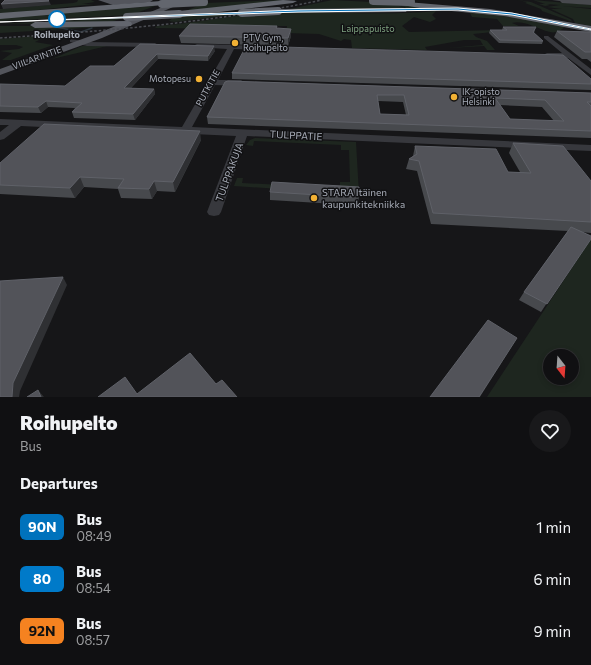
<!DOCTYPE html>
<meta charset="utf-8">
<style>
:root{--surface:#101012;--page:#19191b;--text:#f1f3f6;--muted:#9c9d9f;--line:#303032}
body{margin:0;font-family:Commissioner,sans-serif;background:var(--page);color:var(--text);height:100vh;display:flex;flex-direction:column;font-size:15px;white-space:nowrap}
*{box-sizing:border-box;margin:0}
p{font-size:13px;color:var(--muted)}
.icon{flex:none;width:22px;height:22px;fill:none;stroke:currentColor;stroke-width:2;stroke-linecap:round;stroke-linejoin:round}
.map{position:relative;height:397px;overflow:hidden}
.details{display:flex;flex-direction:column;background:var(--surface);flex:1}
.details>*{flex:none}
.badge{padding:0 8px;border-radius:6px;font-size:14px;line-height:26px}
.needle{width:26px;rotate:163deg}
.fabs{position:absolute;left:543px;top:349px;display:grid;gap:8px}
.fabs a{display:grid;place-items:center;width:36px;height:36px;border-radius:50%;background:var(--surface);box-shadow:0 2px 6px #0003,0 0 0 1px var(--line);font-size:20px}
.map>.badge{position:absolute;translate:-50% -50%;box-shadow:0 0 0 2px #fff}
h2{padding:0 20px;font-size:15px;line-height:36px}
.round{display:grid;place-items:center;flex:none;width:42px;height:42px;border-radius:21px;background:var(--page)}
.summary{display:flex;align-items:center;justify-content:space-between;height:68px;padding:0 20px}
h1{font-size:19px;font-weight:800;line-height:30px}
ul{padding:0;list-style:none}
li{display:flex;align-items:center;gap:12px;height:52px;padding:0 20px}
li div{flex:1}
li b{display:block;font-size:15px}
li em{font-style:normal}
li .badge{min-width:44px;font-weight:700;text-align:center}
.map>svg:first-child{display:block}
.green{fill:#1e261f;fill-rule:evenodd}
.lines{fill:none;stroke-linecap:round;stroke-linejoin:round}
.stream{stroke:#2c353c;stroke-width:1.5}
.minor{fill:#37383d;fill-rule:evenodd}
.major{fill:#53555c;fill-rule:evenodd}
.highway{fill:#63666e;fill-rule:evenodd}
.rail{stroke:#4a4c52;stroke-width:1.5;stroke-dasharray:2.5 2;stroke-linecap:butt}
.highway-bridge{stroke:#63666e;stroke-width:8}
.wall{fill:#47494d;fill-rule:evenodd}
.shaded-wall{fill:#2f3033}
.building{fill:#525359;stroke:#5f6168;fill-rule:evenodd}
.line{fill:#0072bc;stroke:#fff}
.stop-dot{fill:#fff;stroke:#0072bc;stroke-width:2}
.poi-dot{fill:#f2b134;stroke:#111113;stroke-width:1.5}
.labels{text-anchor:middle;stroke-width:3;stroke-linejoin:round;paint-order:stroke}
.far-park-label{font-size:9px;fill:#7fa381;stroke:#111113}
.far-stop-label{font-size:9px;font-weight:bold;fill:#a8adb8;stroke:#111113}
.far-poi-label{font-size:9px;fill:#a8adb8;stroke:#111113;text-anchor:start}
.far-street-label{font-size:9px;fill:#a8adb8;stroke:#111113}
.street-label{font-size:10px;fill:#a8adb8;stroke:#111113}
.poi-label{font-size:10px;fill:#a8adb8;stroke:#111113;text-anchor:start}
</style>
<div class="map">
<svg width="591" height="397" viewBox="0 0 591 397">
<rect width="100%" height="100%" fill="#161618"/>
<path class="green" d="M 78,0 L 91,0 L 95,2 L 82,4 L 94,4 L 0,14 L 0,9 L 73,3 L 77,2 Z
M 278,0 L 286,1 L 183,12 L 205,3 Z
M 332,0 L 392,3 L 430,9 L 408,10 L 405,7 L 393,4 L 405,8 L 285,10 Z
M 517,0 L 531,2 L 570,19 L 573,22 L 542,11 L 541,9 L 525,3 L 527,2 Z
M 533,0 L 591,5 L 591,8 L 562,6 L 591,9 L 591,26 L 575,23 L 573,19 L 551,9 L 562,9 L 547,7 L 560,5 L 547,4 L 550,5 L 545,6 L 539,4 L 545,4 Z
M 155,6 L 131,15 L 0,21 L 0,18 Z
M 436,11 L 432,15 L 436,19 L 430,22 L 414,17 L 402,26 L 409,32 L 501,30 L 493,32 L 473,34 L 476,37 L 487,41 L 495,50 L 473,50 L 487,50 L 484,46 L 448,48 L 483,45 L 480,40 L 464,40 L 425,47 L 427,50 L 352,48 L 351,40 L 344,39 L 341,41 L 319,34 L 286,33 L 287,26 L 249,26 L 241,29 L 155,28 L 157,26 C 189,24 221,17 254,14 C 315,9 375,17 436,11 Z
M 469,11 L 477,12 L 567,25 C 564,28 560,31 556,32 C 545,35 528,19 512,23 L 519,26 L 503,26 L 497,19 L 472,17 Z
M 232,14 L 234,15 L 174,22 L 169,21 L 175,16 Z
M 124,18 L 106,23 L 0,24 Z
M 0,26 L 93,26 L 99,27 L 0,33 Z
M 49,35 L 35,42 L 53,45 L 11,60 L 2,60 L 12,53 L 0,51 L 19,49 L 23,47 L 16,45 L 0,45 L 0,39 Z
M 82,46 L 107,46 L 52,59 Z
M 255,138 L 356,142 L 359,194 L 234,186 L 237,178 L 243,178 L 242,183 L 340,188 L 340,182 L 350,182 L 349,150 L 341,150 L 341,145 L 254,141 L 253,146 L 246,145 L 250,140 Z
M 591,239 L 591,397 L 487,397 ZM 550,356 L 572,356 L 572,378 L 550,378 Z"/>
<g class="lines">
<path class="stream" d="M 56,27 L 81,32 L 92,28"/>
<path class="minor" d="M 544,36 L 548,36 L 591,69 L 591,75 L 568,58 L 544,57 L 543,55 L 547,53 L 562,53 L 544,38 Z
M 72,39 L 87,42 L 155,43 L 158,45 L 155,47 L 87,46 L 70,42 L 70,40 Z
M 197,44 L 261,46 L 265,48 L 261,50 L 234,49 L 218,80 L 241,80 L 245,83 L 241,86 L 215,85 L 192,127 L 591,145 L 591,151 L 247,136 L 221,212 L 219,215 L 214,216 L 209,215 L 207,212 L 236,136 L 21,126 L 4,139 L 0,140 L 0,132 L 9,125 L 0,125 L 0,119 L 182,127 L 227,49 L 195,47 L 193,46 Z"/>
<path class="major" d="M 98,0 L 153,0 L 150,2 L 113,5 Z
M 180,0 L 189,0 L 102,38 L 0,75 L 0,69 L 96,34 Z"/>
<path class="highway" d="M 283,0 L 297,1 L 293,3 L 179,17 L 175,14 L 179,11 Z
M 383,0 L 490,9 L 591,26 L 591,32 L 504,16 L 420,8 L 384,2 Z
M 161,1 L 165,3 L 164,5 L 0,19 L 0,13 Z
M 403,8 L 407,10 L 406,12 L 278,13 L 274,11 L 278,9 Z
M 128,21 L 131,22 L 132,24 L 131,26 L 35,28 L 30,25 L 35,22 Z"/>
<path class="rail" d="M 0,38 C 108,31 216,22 322,0"/>
<path class="highway-bridge" d="M 373,1 L 411,2
M 162,4 L 204,2
M 242,13 L 278,11
M 127,17 L 179,14"/>
</g>
<path class="wall" d="M 552,0 L 591,0 L 591,5 L 562,3 L 560,1 Z
M 277,26 L 277,28 L 291,36 L 288,46 L 181,43 L 179,36 Z
M 503,27 L 536,27 L 534,33 L 543,41 L 542,44 L 499,43 L 489,33 L 490,30 L 502,30 Z
M 557,31 L 591,32 L 591,62 L 587,59 L 582,59 L 554,37 Z
M 140,44 L 215,51 L 208,61 L 158,59 L 131,88 L 154,89 L 155,94 L 135,120 L 74,118 L 72,112 L 75,108 L 48,107 L 41,113 L 0,112 L 0,84 L 65,86 L 114,66 Z
M 232,73 L 591,79 L 591,90 L 232,79 Z
M 225,82 L 591,93 L 591,138 L 208,124 L 207,117 ZM 378,101 L 403,102 L 406,115 L 380,114 ZM 500,105 L 542,107 L 554,121 L 510,119 Z
M 201,140 L 175,192 L 157,191 L 152,199 L 121,198 L 118,189 L 84,187 L 75,198 L 0,194 L 0,163 Z
M 513,143 L 591,181 L 591,233 L 581,232 L 591,236 L 541,312 L 519,300 L 524,292 L 568,231 L 431,224 L 417,171 L 406,169 L 409,159 L 413,156 L 415,146 L 508,172 L 520,172 L 509,153 Z
M 270,192 L 359,196 L 358,204 L 352,203 L 352,205 L 270,200 Z"/>
<path class="shaded-wall" d="M 49,1 L 51,5 L 3,9 L 1,4 Z
M 291,29 L 291,36 L 288,46 L 288,38 Z
M 214,46 L 215,51 L 208,61 L 208,56 Z
M 157,54 L 158,59 L 126,93 L 124,88 Z
M 154,89 L 155,94 L 135,120 L 133,114 Z
M 46,101 L 48,107 L 41,113 L 38,107 Z
M 200,131 L 201,140 L 175,192 L 173,182 Z
M 80,177 L 84,187 L 75,198 L 70,188 Z
M 154,181 L 157,191 L 152,199 L 149,189 Z
M 63,277 L 67,285 L 20,391 L 19,397 L 12,397 L 13,383 Z
M 517,338 L 480,397 L 479,397 Z
M 38,390 L 44,397 L 41,397 Z"/>
<path class="building" d="M 5,0 L 48,0 L 49,1 L 1,4 Z
M 190,24 L 277,26 L 276,28 L 291,29 L 288,38 L 179,36 Z
M 503,27 L 536,27 L 533,32 L 543,41 L 500,40 L 490,30 L 507,30 Z
M 557,31 L 591,32 L 591,52 L 585,52 Z
M 140,44 L 214,46 L 208,56 L 157,54 L 124,88 L 154,89 L 133,114 L 72,112 L 82,103 L 46,101 L 38,107 L 0,106 L 0,84 L 65,86 L 90,66 L 114,66 Z
M 246,46 L 563,55 L 591,79 L 591,84 L 232,73 Z
M 228,81 L 591,93 L 591,102 L 587,102 L 591,106 L 591,131 L 207,117 L 225,82 ZM 377,95 L 404,95 L 409,115 L 380,114 ZM 495,98 L 545,100 L 564,121 L 510,119 Z
M 44,124 L 200,131 L 173,182 L 154,181 L 149,189 L 118,188 L 124,179 L 80,177 L 70,188 L 0,185 L 0,163 Z
M 513,143 L 563,146 L 591,181 L 591,222 L 433,213 L 419,161 L 409,159 L 417,154 L 415,146 L 496,149 L 508,172 L 531,173 Z
M 272,182 L 359,187 L 359,196 L 352,195 L 352,197 L 270,192 Z
M 571,227 L 591,236 L 591,239 L 547,304 L 524,292 Z
M 63,277 L 13,383 L 12,397 L 0,397 L 0,281 Z
M 488,320 L 517,338 L 479,397 L 430,397 Z
M 190,353 L 216,384 L 222,380 L 237,397 L 98,397 L 125,377 L 137,394 Z
M 38,390 L 41,397 L 27,397 Z"/>
<path class="line" d="M 458,8 L 512,13 L 591,29 L 591,30 L 512,15 L 458,10 L 298,12 L 0,22 L 298,10 Z"/>
<circle class="stop-dot" cx="57" cy="19" r="8"/>
<g class="poi-dot">
<circle cx="235" cy="43" r="4"/>
<circle cx="199" cy="79" r="4"/>
<circle cx="454" cy="97" r="4"/>
<circle cx="314" cy="198" r="4"/>
</g>
<g class="labels">
<g class="far-park-label">
<text x="368" y="32">Laippapuisto</text>
</g>
<g class="far-stop-label">
<text x="57" y="38">Roihupelto</text>
</g>
<g class="far-poi-label">
<text x="243" y="41">PTV Gym,<tspan x="243" dy="10">Roihupelto</tspan></text>
<text x="191" y="82" text-anchor="end">Motopesu</text>
<text x="462" y="95">IK-opisto<tspan x="462" dy="10">Helsinki</tspan></text>
</g>
<g class="far-street-label">
<text transform="translate(37 58) rotate(-20)" y="3">VIILARINTIE</text>
<text transform="translate(208 88) rotate(-61)" y="3">PUTKITIE</text>
</g>
<g class="street-label">
<text transform="translate(296 135) rotate(3)" y="4">TULPPATIE</text>
<text transform="translate(229 172) rotate(-70)" y="4">TULPPAKUJA</text>
</g>
<g class="poi-label">
<text x="322" y="196">STARA Itäinen<tspan x="322" dy="12">kaupunkitekniikka</tspan></text>
</g>
</g>
</svg>
<div class="fabs">
<a><svg class="needle" viewBox="-14 -14 28 28"><path d="M0-13l5 13h-10z" fill="#e53935"/><path d="M0 13l5-13h-10z" fill="#9c9d9f"/></svg></a>
</div>
</div>
<section class="details">
<div class="summary"><div><h1>Roihupelto</h1><p>Bus</p></div><a class="round"><svg class="icon" aria-label="heart" viewBox="0 0 24 24"><path d="M12 20l-8-8c-3-5 5-10 8-4 3-6 11-1 8 4z"/></svg></a></div>
<h2>Departures</h2>
<ul>
<li><span class="badge" style="background:#0072bc;color:#fff">90N</span><div><b>Bus</b><p>08:49</p></div><em>1 min</em></li>
<li><span class="badge" style="background:#007ac9;color:#fff">80</span><div><b>Bus</b><p>08:54</p></div><em>6 min</em></li>
<li><span class="badge" style="background:#f58220;color:#111">92N</span><div><b>Bus</b><p>08:57</p></div><em>9 min</em></li>
</ul>
</section>
